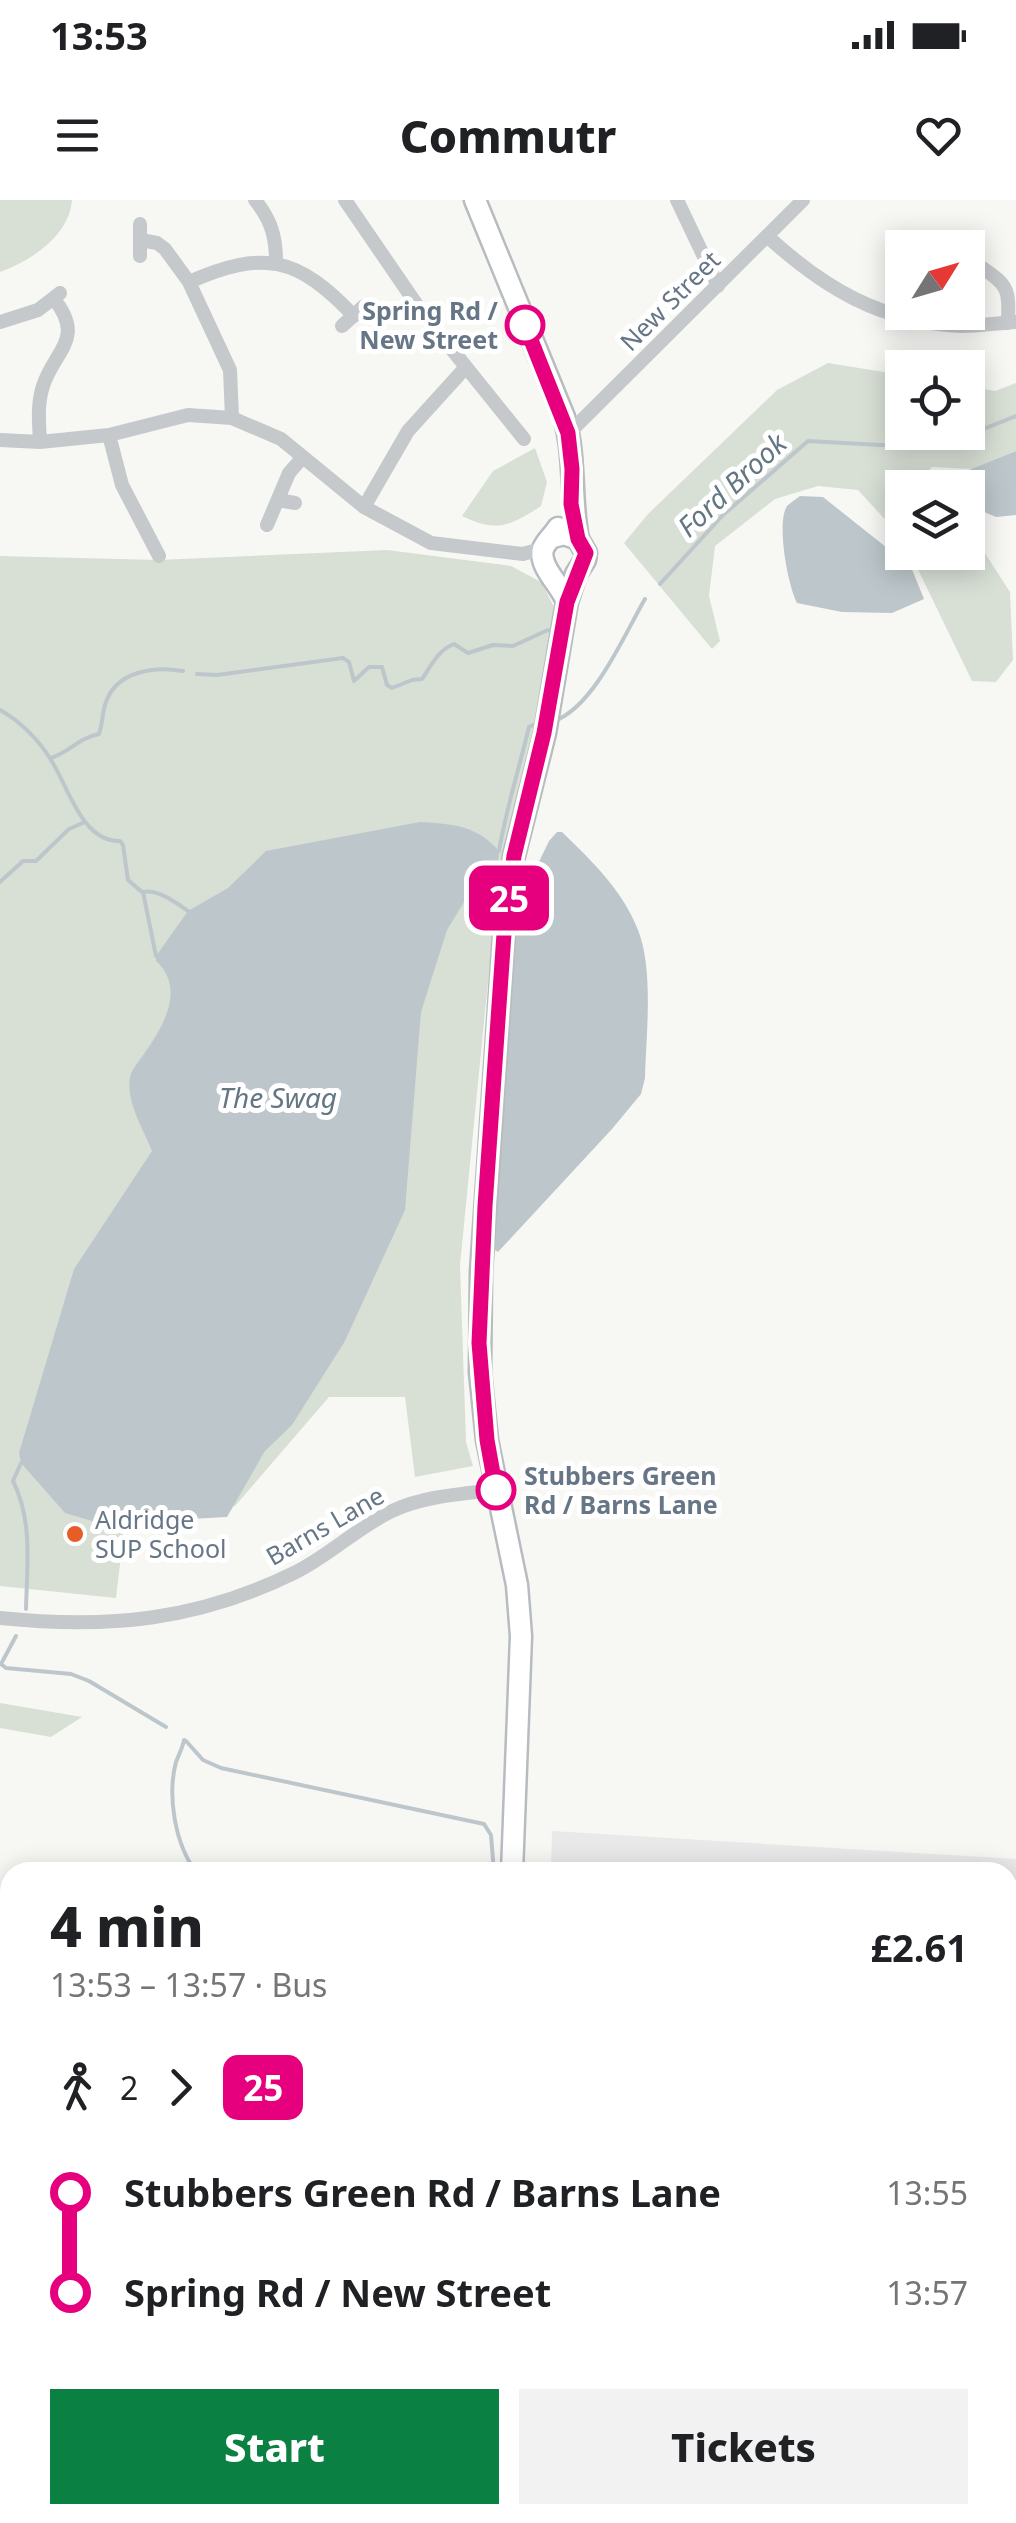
<!DOCTYPE html>
<meta charset="utf-8">
<style>
:root{--surface:#fff;--page:#f2f2f2;--text:#202124;--muted:#757577;--accent:#0b8043}
body{margin:0;font-family:"Noto Sans",sans-serif;background:var(--page);color:var(--text);height:100vh;display:flex;flex-direction:column;font-size:38px;white-space:nowrap}
*{box-sizing:border-box;margin:0}
p{font-size:32px;color:var(--muted)}
.icon{flex:none;width:55px;height:55px;fill:none;stroke:currentColor;stroke-width:2;stroke-linecap:round;stroke-linejoin:round}
.map{position:relative;flex:1;overflow:hidden}
.sheet{position:absolute;left:0px;top:1662px;width:1018px;height:662px;display:flex;flex-direction:column;background:var(--surface);border-radius:30px 30px 0 0;box-shadow:0 5px 25px #0003}
.sheet>*{flex:none}
.badge{padding:0 20px;border-radius:15px;font-size:35px;line-height:65px}
.needle{width:65px;rotate:53deg}
.controls{position:absolute;left:885px;top:30px;display:grid;gap:20px}
.controls a{display:grid;place-items:center;width:100px;height:100px;border-radius:0px;background:var(--surface);box-shadow:0 5px 25px #0003;font-size:50px}
.map>.badge{position:absolute;translate:-50% -50%;box-shadow:0 0 0 5px #fff}
.legs{display:flex;align-items:center;gap:15px;height:110px;padding:0 50px;font-size:32px}
.legs p{margin-inline-start:auto}
.headline{display:flex;align-items:center;justify-content:space-between;height:170px;padding:0 50px}
h1{font-size:55px;font-weight:800;line-height:75px}
.primary-button{display:flex;gap:20px;margin-top:auto;padding:20px 50px}
.primary-button a{flex:1;height:115px;border-radius:0px;background:var(--accent);color:#fff;font-size:40px;font-weight:800;line-height:115px;text-align:center}
.primary-button a+a{background:var(--page);color:var(--text)}
ul{padding:0 50px;list-style:none}
li{display:flex;align-items:center;gap:35px;height:100px;font-size:38px}
li i{display:grid;place-items:center;width:15px;height:100%;margin:0 12px;background:currentColor}
li i::after{content:'';width:25px;height:25px;margin:-12px;border:8px solid;border-radius:50%;background:var(--surface)}
li p{margin-inline-start:auto}
li:first-child i{background:linear-gradient(#0000 50%,currentColor 0)}
li:last-child i{background:linear-gradient(currentColor 50%,#0000 0)}
.status{display:flex;justify-content:space-between;align-items:center;height:70px;padding:0 50px;background:var(--surface);direction:ltr}
.status svg{height:28px;fill:currentColor}
header{display:flex;justify-content:space-between;align-items:center;height:130px;padding:0 50px;background:var(--surface);font-size:45px;font-weight:800}
.map>svg:first-child{display:block}
.built{fill:#e8e9e8}
.green{fill:#d8dfd5}
.water{fill:#bdc7cb}
.lines{fill:none;stroke-linecap:round;stroke-linejoin:round}
.stream{stroke:#bdc7cb;stroke-width:4}
.canal{stroke:#bdc7cb;stroke-width:12}
.secondary-casing{stroke:#b7bcc1;stroke-width:25}
.street{stroke:#c5c9cc;stroke-width:14}
.secondary{stroke:#fff;stroke-width:20}
.line-1-casing{stroke:#fff;stroke-width:22}
.line-1{stroke:#e6007e;stroke-width:15}
.stop-1-dot{fill:#fff;stroke:#e6007e;stroke-width:5}
.poi-dot{fill:#e75d25;stroke:#fff;stroke-width:4}
.labels{text-anchor:middle;stroke-width:10;stroke-linejoin:round;paint-order:stroke}
.street-label{font-size:25px;fill:#667686;stroke:#fff}
.stop-label{font-size:25px;font-weight:bold;fill:#667686;stroke:#fff;text-anchor:end}
.poi-label{font-size:25px;fill:#667686;stroke:#fff;text-anchor:start}
.water-label{font-size:28px;font-style:italic;fill:#627782;stroke:#fff}
</style>
<div class="status"><b>13:53</b><svg viewBox="0 0 49 12"><path d="M0 12V9h3v3zM5 12V6h3v6zM10 12V3h3v9zM15 12V0h3v12zM26 1h20v11H26zM47 4h2v5h-2z"/></svg></div>
<header><svg class="icon" aria-label="menu" viewBox="0 0 24 24"><path d="M4 6h16M4 12h16M4 18h16"/></svg>Commutr<svg class="icon" aria-label="heart" viewBox="0 0 24 24"><path d="M12 20l-8-8c-3-5 5-10 8-4 3-6 11-1 8 4z"/></svg></header>
<div class="map">
<svg width="1016" height="2323" viewBox="0 0 1016 2323">
<rect width="100%" height="100%" fill="#f7f8f4"/>
<path class="built" d="M 552,1631 L 1016,1659 L 1016,2059 L 1008,2070 L 1008,1672 L 551,1672 Z
M 1016,2179 L 1016,2323 L 918,2323 L 920,2315 L 1008,2315 L 1008,2190 Z
M 291,2315 L 513,2315 L 514,2323 L 291,2323 Z
M 571,2315 L 872,2315 L 870,2323 L 572,2323 Z"/>
<path class="green" d="M 0,0 L 72,0 C 69,36 32,60 0,72 Z
M 828,163 L 902,175 L 902,232 L 968,232 L 968,186 L 995,191 L 1016,183 L 1016,251 L 971,269 L 932,267 L 921,279 L 929,287 L 902,288 L 902,338 L 858,290 L 818,286 L 775,299 L 715,346 L 709,396 L 720,441 L 712,449 L 624,343 L 648,314 L 777,190 Z
M 535,248 L 547,282 L 541,306 C 510,326 497,333 462,316 L 493,271 Z
M 968,327 L 1010,392 L 1013,460 L 996,482 L 972,481 L 910,353 L 968,352 Z
M 387,350 L 511,366 L 541,382 L 553,405 L 553,432 L 538,529 L 495,711 L 460,1065 L 466,1242 L 473,1266 L 415,1277 L 405,1197 L 329,1197 L 235,1306 L 124,1330 L 116,1398 L 0,1386 L 0,356 L 159,360 Z
M 0,1503 L 82,1517 L 51,1537 L 0,1528 Z"/>
<path class="water" d="M 1016,251 L 1016,315 L 996,317 L 968,305 L 968,288 L 957,287 L 955,283 L 971,269 Z
M 800,296 L 823,297 L 911,367 L 924,399 L 892,413 L 842,412 L 797,403 C 788,386 776,323 787,306 C 789,304 797,298 800,296 Z
M 420,622 C 453,624 476,625 499,651 L 496,695 L 469,694 L 447,730 L 421,812 L 405,1010 L 345,1141 L 292,1225 L 265,1251 L 227,1317 L 116,1323 L 92,1321 L 65,1313 L 21,1263 L 19,1253 L 74,1069 L 152,951 C 143,928 126,903 130,877 C 132,868 141,859 146,851 C 165,824 185,787 156,761 L 156,756 L 188,711 L 228,688 L 266,651 Z
M 557,632 L 562,632 C 592,661 623,691 638,730 C 654,770 646,835 645,878 L 641,894 L 612,929 L 498,1052 L 492,1048 L 511,752 L 514,751 L 514,696 L 522,697 L 549,641 Z"/>
<g class="lines">
<path class="stream" d="M 660,384 L 723,315 L 808,241 L 935,248 L 1016,216
M 197,474 L 217,475 L 343,458 L 349,462 L 354,481 L 369,467 L 382,467 L 387,485 L 392,488 L 412,480 L 422,479 C 431,466 438,450 454,444 L 468,453 L 493,445 L 513,446 L 548,430 L 553,432
M 0,510 C 20,521 39,540 51,560 C 69,588 82,642 120,641 L 123,645 L 128,680 L 142,692 C 158,689 175,702 188,711
M 554,521 C 594,507 624,435 645,399
M 51,558 C 70,552 78,538 99,534 C 103,523 102,512 106,502 C 117,471 154,466 183,471
M 499,651 C 506,609 519,569 529,527 L 539,522
M 0,682 L 23,661 L 36,661 L 69,629 L 85,622
M 143,692 L 156,756
M 21,1263 L 13,1281 C 33,1321 27,1365 26,1409
M 16,1436 L 1,1464 L 6,1468 L 71,1474 L 89,1481 L 166,1527
M 184,1540 C 183,1547 179,1554 176,1562 C 167,1596 175,1644 196,1672
M 186,1541 L 203,1560 L 221,1568 L 484,1624 L 491,1635 L 494,1672"/>
<path class="canal" d="M 1008,2130 L 1016,2120
M 910,2323 L 911,2315"/>
<defs>
<path id="secondary" d="M 475,0 L 564,217 C 576,257 570,298 578,339
M 558,328 C 554,335 546,341 543,349 C 538,367 562,386 567,402
M 512,1672 L 521,1436 L 517,1385 L 487,1240 L 480,1172 L 481,1072 L 504,735 L 514,656 L 545,533 L 567,402 L 576,374 L 585,360 L 586,353 L 578,339 L 564,334 L 553,337
M 538,2315 L 539,2323"/>
</defs>
<use href="#secondary" class="secondary-casing"/>
<path class="street" d="M 255,0 C 271,20 276,36 276,62
M 345,0 L 421,111 L 524,239
M 677,0 L 718,86
M 140,24 L 140,56
M 767,36 C 825,89 881,122 961,126 C 979,126 998,123 1016,122
M 141,40 L 157,43 L 165,49 L 189,82 L 230,170 L 232,218
M 981,67 C 1009,86 1009,89 1008,123
M 189,82 C 264,49 298,57 354,116
M 0,122 L 38,110 L 60,93
M 342,126 L 364,106
M 569,233 L 803,0
M 109,235 L 122,285 L 159,356
M 0,240 L 40,242 L 109,235 L 188,215 L 232,218 L 281,239 L 364,307 L 431,343 L 523,354 L 544,348
M 40,242 C 39,223 37,204 43,186 C 54,151 86,139 54,99
M 278,300 L 295,303
M 364,307 L 408,231 L 466,167
M 267,325 L 289,273 L 303,257
M 0,1418 C 108,1429 197,1421 296,1372 C 330,1355 358,1327 392,1311 C 424,1296 461,1294 496,1290"/>
<use href="#secondary" class="secondary"/>
</g>
<g class="lines">
<defs>
<path id="line-1" d="M 496,1290 L 487,1240 L 479,1143 L 485,1006 L 504,734 L 514,656 L 544,533 L 567,402 L 586,353 L 578,339 L 571,304 L 572,269 L 568,233 L 525,125"/>
</defs>
<use href="#line-1" class="line-1-casing"/>
<use href="#line-1" class="line-1"/>
</g>
<g class="stop-1-dot">
<circle cx="525" cy="125" r="18"/>
<circle cx="496" cy="1290" r="18"/>
</g>
<circle class="poi-dot" cx="75" cy="1334" r="10"/>
<g class="labels">
<g class="street-label">
<text transform="translate(670 101) rotate(-45)" y="9">New Street</text>
<text transform="translate(325 1326) rotate(-30)" y="9">Barns Lane</text>
</g>
<g class="stop-label">
<text x="498" y="120">Spring Rd /<tspan x="498" dy="29">New Street</tspan></text>
<text x="524" y="1285" text-anchor="start">Stubbers Green<tspan x="524" dy="29">Rd / Barns Lane</tspan></text>
</g>
<g class="poi-label">
<text x="95" y="1329">Aldridge<tspan x="95" dy="29">SUP School</tspan></text>
</g>
<g class="water-label">
<text transform="translate(732 285) rotate(-43)" y="10">Ford Brook</text>
<text x="278" y="908">The Swag</text>
</g>
</g>
</svg>
<div class="controls">
<a><svg class="needle" viewBox="-14 -14 28 28"><path d="M0-13l5 13h-10z" fill="#e53935"/><path d="M0 13l5-13h-10z" fill="#757577"/></svg></a>
<a><svg class="icon" aria-label="locate" viewBox="0 0 24 24"><circle cx="12" cy="12" r="6"/><path d="M12 2v4M12 18v4M2 12h4M18 12h4"/></svg></a>
<a><svg class="icon" aria-label="layers" viewBox="0 0 24 24"><path d="M12 4l9 5-9 5-9-5zM3 14l9 5 9-5"/></svg></a>
</div>
<b class="badge" style="left:509px;top:698px;background:#e6007e;color:#fff">25</b>
<section class="sheet">
<div class="headline"><div><h1>4 min</h1><p>13:53 – 13:57 · Bus</p></div><b>£2.61</b></div>
<div class="legs"><svg class="icon" aria-label="walk" viewBox="0 0 24 24"><circle cx="13" cy="4" r="2"/><path d="M13 8l-2 6 4 7M11 14l-3 7M7 12l3-4h3l4 4"/></svg>2<svg class="icon" aria-label="forward" viewBox="0 0 24 24"><path d="M9 5l7 7-7 7"/></svg><b class="badge" style="background:#e6007e;color:#fff">25</b></div>
<ul>
<li><i style="color:#e6007e"></i><b>Stubbers Green Rd / Barns Lane</b><p>13:55</p></li>
<li><i style="color:#e6007e"></i><b>Spring Rd / New Street</b><p>13:57</p></li>
</ul>
<div class="primary-button"><a>Start</a><a>Tickets</a></div>
</section>
</div>
